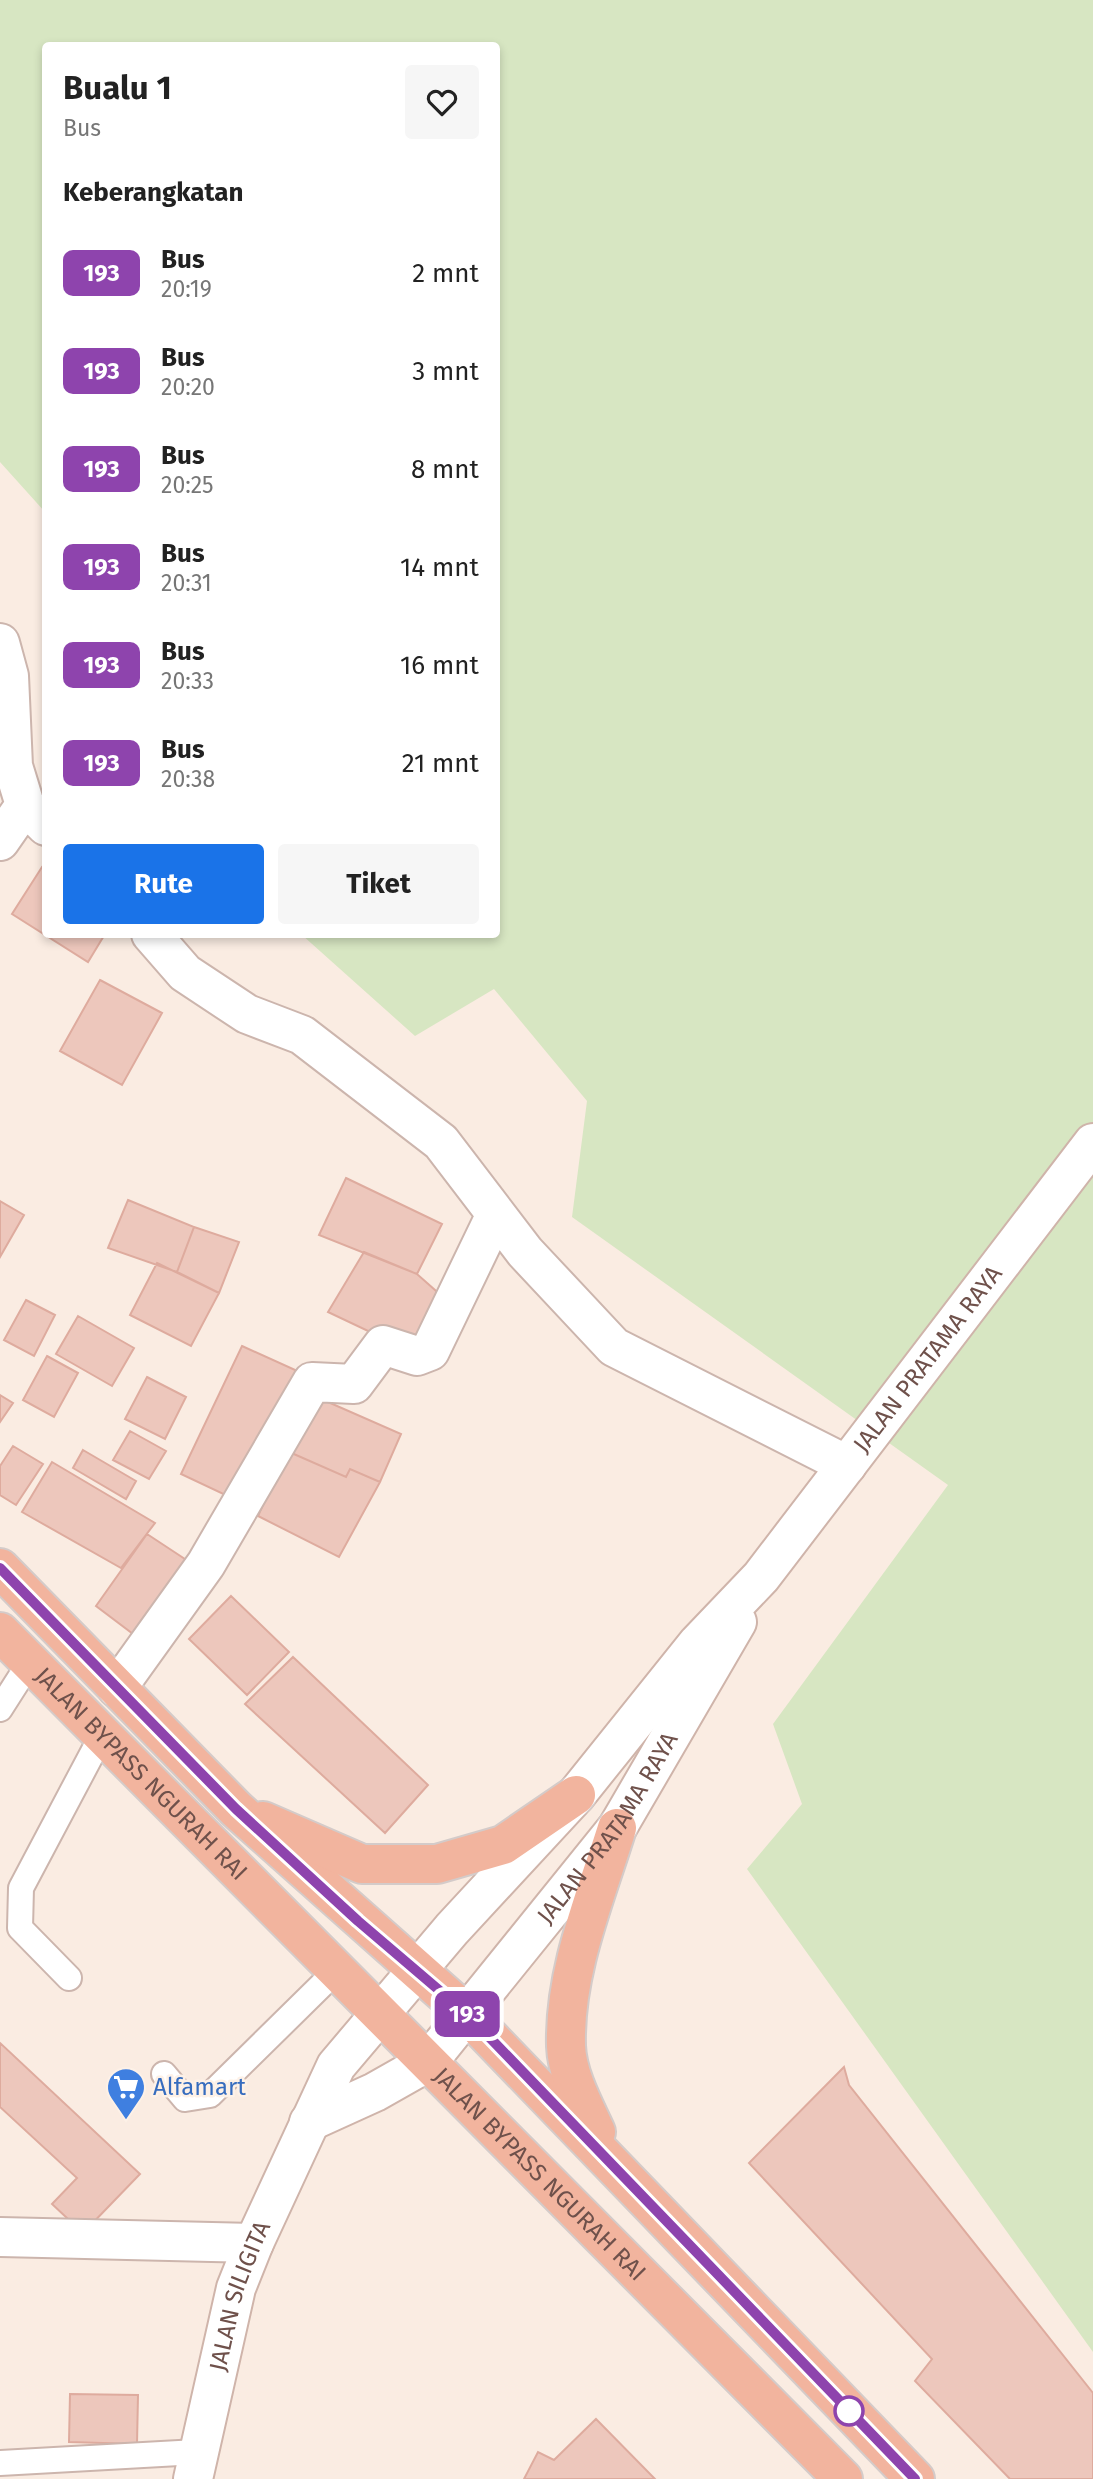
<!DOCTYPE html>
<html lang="id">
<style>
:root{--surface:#fff;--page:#f6f6f6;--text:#222;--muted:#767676;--accent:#1a73e8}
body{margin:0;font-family:"Fira Sans",sans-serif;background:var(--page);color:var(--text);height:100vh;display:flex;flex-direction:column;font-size:26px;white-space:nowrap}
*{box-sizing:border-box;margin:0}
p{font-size:23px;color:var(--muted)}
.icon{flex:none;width:38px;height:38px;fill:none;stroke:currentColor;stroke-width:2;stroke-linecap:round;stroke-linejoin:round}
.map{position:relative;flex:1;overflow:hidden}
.side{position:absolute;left:42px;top:42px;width:458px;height:896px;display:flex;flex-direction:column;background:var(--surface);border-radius:7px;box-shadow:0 4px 10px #0003}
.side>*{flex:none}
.badge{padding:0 14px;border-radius:10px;font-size:24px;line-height:46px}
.map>.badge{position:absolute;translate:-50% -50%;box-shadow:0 0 0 4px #fff}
h2{padding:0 21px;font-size:26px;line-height:63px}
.round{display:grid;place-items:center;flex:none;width:74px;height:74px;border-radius:7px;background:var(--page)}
.overview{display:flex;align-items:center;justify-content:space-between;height:119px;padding:0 21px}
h1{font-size:33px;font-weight:700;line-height:52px}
.button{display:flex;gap:14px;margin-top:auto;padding:14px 21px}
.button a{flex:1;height:80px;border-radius:7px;background:var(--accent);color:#fff;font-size:28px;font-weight:700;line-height:80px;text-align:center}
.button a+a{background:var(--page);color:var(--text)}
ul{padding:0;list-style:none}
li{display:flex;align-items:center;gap:21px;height:98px;padding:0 21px}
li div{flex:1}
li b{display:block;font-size:26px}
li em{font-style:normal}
li .badge{min-width:77px;font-weight:700;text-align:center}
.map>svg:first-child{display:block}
.green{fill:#d7e6c2}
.building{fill:#edc7bc;stroke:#deab9e;stroke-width:2}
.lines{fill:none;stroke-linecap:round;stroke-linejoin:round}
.service-casing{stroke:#ccb5ad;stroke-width:28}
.minor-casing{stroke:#ccb5ad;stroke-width:42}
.secondary-casing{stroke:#cfb4aa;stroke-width:42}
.trunk-casing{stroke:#d4cbc9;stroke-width:42}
.service{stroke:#fff;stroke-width:24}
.minor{stroke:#fff;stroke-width:38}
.secondary{stroke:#fff;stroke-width:38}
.trunk{stroke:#f2b49e;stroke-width:38}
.line-casing{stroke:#fff;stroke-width:16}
.line{stroke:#8e44ad;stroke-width:10}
.stop-dot{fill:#fff;stroke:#8e44ad;stroke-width:3.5}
.labels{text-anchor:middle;stroke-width:5;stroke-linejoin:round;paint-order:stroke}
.street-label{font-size:24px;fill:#6f514b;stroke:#fdf1e7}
.shop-label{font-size:24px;fill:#366cbe;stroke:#fdf1e7;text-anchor:start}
</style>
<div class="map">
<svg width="1093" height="2479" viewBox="0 0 1093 2479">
<rect width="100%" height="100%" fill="#faece2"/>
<path class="green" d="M 0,0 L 1093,0 L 1093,2352 L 747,1869 L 802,1804 L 773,1724 L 948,1485 L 572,1217 L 587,1101 L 494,989 L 415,1036 L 302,935 L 497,934 L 497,46 L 46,46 L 45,512 L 0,462 Z"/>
<path class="building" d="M 42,867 L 46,869 L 46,934 L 105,934 L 88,962 L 12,914 Z
M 100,980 L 162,1013 L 122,1085 L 60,1051 Z
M 346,1178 L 442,1224 L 417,1274 L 319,1235 Z
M 128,1200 L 194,1227 L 177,1272 L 108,1248 Z
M 0,1201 L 24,1215 L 0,1257 Z
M 194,1227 L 239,1242 L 219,1293 L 177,1272 Z
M 364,1252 L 417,1274 L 444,1298 L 406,1349 L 328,1312 Z
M 157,1263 L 219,1293 L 191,1346 L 130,1315 Z
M 26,1300 L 55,1315 L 34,1356 L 4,1340 Z
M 78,1316 L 134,1348 L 112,1386 L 56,1354 Z
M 242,1346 L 304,1374 L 236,1500 L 181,1474 Z
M 47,1356 L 78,1373 L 54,1417 L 23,1400 Z
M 147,1377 L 186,1397 L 165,1439 L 125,1419 Z
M 0,1395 L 13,1403 L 0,1422 Z
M 312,1395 L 401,1434 L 380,1482 L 350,1469 L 346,1477 L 287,1451 Z
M 130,1431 L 166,1451 L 149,1479 L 113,1460 Z
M 13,1446 L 43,1464 L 16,1505 L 0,1495 L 0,1466 Z
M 83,1450 L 136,1481 L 126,1499 L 73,1468 Z
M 287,1451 L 346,1477 L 350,1469 L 380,1482 L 339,1557 L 258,1516 Z
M 52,1462 L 155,1523 L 121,1568 L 22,1512 Z
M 147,1534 L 194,1565 L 145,1643 L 96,1606 Z
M 231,1596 L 289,1652 L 247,1695 L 189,1639 Z
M 293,1657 L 428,1785 L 385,1833 L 245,1704 Z
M 0,2043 L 140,2174 L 83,2233 L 52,2204 L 77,2178 L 0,2107 Z
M 844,2067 L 849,2085 L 1093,2393 L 1093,2479 L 1010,2479 L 915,2381 L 932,2359 L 749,2163 Z
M 70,2394 L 138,2395 L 137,2444 L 69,2442 Z
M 596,2419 L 655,2479 L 524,2479 L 538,2452 L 554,2460 Z"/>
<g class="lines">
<defs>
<path id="service" d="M 0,1709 L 30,1662
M 69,1978 L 20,1928 L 21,1888 L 102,1735
M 164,2074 L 185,2099 L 210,2095 L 337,1970
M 0,2463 L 197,2452"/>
<path id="minor" d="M 0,643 L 9,676 L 13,766 L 25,805 L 46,826
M 0,841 L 25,805
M 151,934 L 185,973 L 247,1014 L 302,1035 L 441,1142 L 525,1252 L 614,1347 L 847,1465
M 117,1688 L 206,1564 L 312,1382 L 354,1384 L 383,1345 L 417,1356 L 430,1351 L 496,1214
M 0,2237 L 254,2243"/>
<g id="secondary">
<path id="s1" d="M 309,2122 L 375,2092 L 428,2062 L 617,1828 L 737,1622"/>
<path id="s2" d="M 193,2479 L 236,2288 L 254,2243 L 336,2066 L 452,1929 L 576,1795 L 698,1643 L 761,1577 L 1093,1143"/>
</g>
<g id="trunk">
<path d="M 0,1568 L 236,1809 L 467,2014 L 915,2479"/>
<path id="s3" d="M 0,1632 L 843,2479"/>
<path d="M 263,1821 L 362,1864 L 437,1864 L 503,1845 L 576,1795"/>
<path d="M 596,2132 C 584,2106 567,2075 566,2046 C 564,1971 595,1899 617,1828"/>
</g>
</defs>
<use href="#service" class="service-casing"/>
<use href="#minor" class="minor-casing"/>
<use href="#secondary" class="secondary-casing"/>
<use href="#trunk" class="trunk-casing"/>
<use href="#service" class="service"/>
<use href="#minor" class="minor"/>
<use href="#secondary" class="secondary"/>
<use href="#trunk" class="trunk"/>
</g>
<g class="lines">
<defs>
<path id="line" d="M 0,1568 L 236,1809 L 358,1921 L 467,2014 L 915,2479"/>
</defs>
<use href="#line" class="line-casing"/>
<use href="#line" class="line"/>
</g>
<defs>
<symbol id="supermarket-pin" viewBox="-11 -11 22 30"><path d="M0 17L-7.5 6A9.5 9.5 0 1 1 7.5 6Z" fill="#3f7fe0" stroke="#fdf1e7"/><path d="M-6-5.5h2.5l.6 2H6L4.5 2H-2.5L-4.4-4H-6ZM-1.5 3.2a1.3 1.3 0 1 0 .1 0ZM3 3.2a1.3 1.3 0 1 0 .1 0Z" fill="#fff"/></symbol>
</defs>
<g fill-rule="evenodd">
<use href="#supermarket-pin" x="104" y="2065" width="44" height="60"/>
</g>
<circle class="stop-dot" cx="849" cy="2411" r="14"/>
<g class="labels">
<g class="street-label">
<text dy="8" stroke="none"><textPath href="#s2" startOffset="1362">JALAN PRATAMA RAYA</textPath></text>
<text dy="8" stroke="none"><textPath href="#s3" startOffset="200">JALAN BYPASS NGURAH RAI</textPath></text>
<text dy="8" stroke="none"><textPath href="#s1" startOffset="429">JALAN PRATAMA RAYA</textPath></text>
<text dy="8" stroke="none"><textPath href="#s3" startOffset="765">JALAN BYPASS NGURAH RAI</textPath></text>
<text dy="8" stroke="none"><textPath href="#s2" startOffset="189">JALAN SILIGITA</textPath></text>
</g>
<g class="shop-label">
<text x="153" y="2095">Alfamart</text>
</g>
</g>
</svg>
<b class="badge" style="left:467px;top:2014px;background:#8e44ad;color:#fff">193</b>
<section class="side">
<div class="overview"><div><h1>Bualu 1</h1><p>Bus</p></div><a class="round"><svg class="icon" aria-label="heart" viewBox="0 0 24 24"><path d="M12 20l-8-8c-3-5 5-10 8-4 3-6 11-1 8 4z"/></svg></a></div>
<h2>Keberangkatan</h2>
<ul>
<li><span class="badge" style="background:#8e44ad;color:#fff">193</span><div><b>Bus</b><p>20:19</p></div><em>2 mnt</em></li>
<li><span class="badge" style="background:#8e44ad;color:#fff">193</span><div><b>Bus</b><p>20:20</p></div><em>3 mnt</em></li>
<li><span class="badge" style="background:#8e44ad;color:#fff">193</span><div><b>Bus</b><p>20:25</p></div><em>8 mnt</em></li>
<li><span class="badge" style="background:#8e44ad;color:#fff">193</span><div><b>Bus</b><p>20:31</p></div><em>14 mnt</em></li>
<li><span class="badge" style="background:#8e44ad;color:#fff">193</span><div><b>Bus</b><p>20:33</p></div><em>16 mnt</em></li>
<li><span class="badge" style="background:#8e44ad;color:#fff">193</span><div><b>Bus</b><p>20:38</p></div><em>21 mnt</em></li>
</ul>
<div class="button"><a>Rute</a><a>Tiket</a></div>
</section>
</div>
